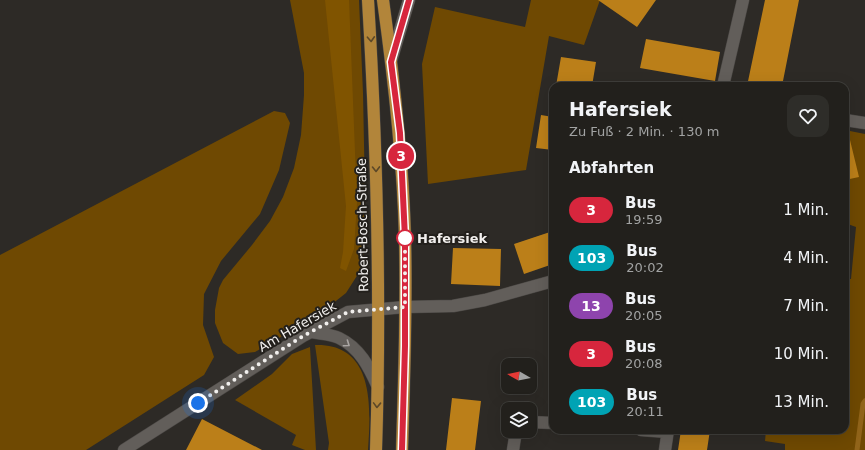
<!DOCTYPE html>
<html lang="de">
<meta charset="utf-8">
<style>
:root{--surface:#22201c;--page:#2e2d29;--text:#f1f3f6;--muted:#a2a3a3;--line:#3f3e3b}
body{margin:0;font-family:"DejaVu Sans",sans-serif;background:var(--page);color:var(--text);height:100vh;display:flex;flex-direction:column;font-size:15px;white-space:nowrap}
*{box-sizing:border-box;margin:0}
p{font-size:13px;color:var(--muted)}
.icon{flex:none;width:22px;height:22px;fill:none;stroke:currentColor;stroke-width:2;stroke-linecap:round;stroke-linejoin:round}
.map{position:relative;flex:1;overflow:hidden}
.sheet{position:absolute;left:549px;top:82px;width:300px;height:352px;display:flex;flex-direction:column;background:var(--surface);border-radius:12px;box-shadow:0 4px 16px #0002,0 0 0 1px var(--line)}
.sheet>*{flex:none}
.badge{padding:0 8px;border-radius:13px;font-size:14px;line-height:26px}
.needle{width:26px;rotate:279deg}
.tools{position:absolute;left:501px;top:358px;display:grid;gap:8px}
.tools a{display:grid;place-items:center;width:36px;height:36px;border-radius:8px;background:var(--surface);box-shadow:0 4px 16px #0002,0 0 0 1px var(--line);font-size:20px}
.you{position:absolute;width:20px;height:20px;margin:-10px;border:3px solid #fff;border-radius:50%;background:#1a73e8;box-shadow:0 0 0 6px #1a73e833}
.map>.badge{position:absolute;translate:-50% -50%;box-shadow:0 0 0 2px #fff}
h2{padding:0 20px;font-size:15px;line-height:36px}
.round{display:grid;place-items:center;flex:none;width:42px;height:42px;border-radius:12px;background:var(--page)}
.head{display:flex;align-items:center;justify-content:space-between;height:68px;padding:0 20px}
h1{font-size:19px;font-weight:700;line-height:30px}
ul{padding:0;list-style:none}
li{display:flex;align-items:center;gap:12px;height:48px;padding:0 20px}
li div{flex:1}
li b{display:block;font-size:15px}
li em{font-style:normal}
li .badge{min-width:44px;font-weight:700;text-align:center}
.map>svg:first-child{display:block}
.green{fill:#6f4902}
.forest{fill:#805400}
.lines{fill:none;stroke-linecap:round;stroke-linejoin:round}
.stream{stroke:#91641a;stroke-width:5}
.building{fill:#bb7f19}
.minor-casing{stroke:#4a4744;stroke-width:13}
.major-casing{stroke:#4a4744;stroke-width:13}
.minor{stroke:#625e5a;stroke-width:12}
.major{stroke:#b2853a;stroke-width:12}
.oneway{stroke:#5c4828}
.oneway2{stroke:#aaa6a4}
.line-casing{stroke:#fff;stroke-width:9}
.line{stroke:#d7263d;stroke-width:6}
.walk{stroke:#f1efed;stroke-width:4;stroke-dasharray:0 7.2}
.stop-dot{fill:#fff;stroke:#d7263d;stroke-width:2}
.labels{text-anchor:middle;stroke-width:4;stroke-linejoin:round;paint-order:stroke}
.street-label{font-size:13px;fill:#f1efed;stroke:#23201c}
.stop-label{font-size:13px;font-weight:bold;fill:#f1efed;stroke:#23201c;text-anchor:start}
</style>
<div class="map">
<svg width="865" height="450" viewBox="0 0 865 450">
<rect width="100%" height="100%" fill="#2d2a26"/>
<path class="green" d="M 290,0 L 359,0 L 363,93 L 366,246 L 360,271 L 346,293 L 317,316 L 255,352 L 238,354 L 223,343 L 215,323 L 215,310 L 219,288 L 223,280 L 252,245 L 270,221 L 283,197 L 294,168 L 301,135 L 304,95 L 304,73 Z
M 531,0 L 600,0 L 584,45 L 549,36 L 526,170 L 428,184 L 422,64 L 435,7 L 525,27 Z
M 274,111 L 285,113 L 290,123 L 279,170 L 260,214 L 221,261 L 204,294 L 203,325 L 214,357 L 204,375 L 86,450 L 0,450 L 0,255 Z
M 845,130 L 865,134 L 865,450 L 785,450 L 785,444 L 765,441 L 766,430 L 845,430 L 845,279 L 851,279 L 856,227 L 845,223 Z
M 315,345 C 375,343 371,408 368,450 L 328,450 L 329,443 Z
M 310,347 L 316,450 L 305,450 L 292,445 L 296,435 L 235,400 L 272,374 L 292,354 Z"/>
<path class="forest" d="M 325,0 L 349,0 L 357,203 L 354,249 L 346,271 L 340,268 L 343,252 L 346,206 Z"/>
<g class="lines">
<path class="stream" d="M 857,450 L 863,404 L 865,401"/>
</g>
<path class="building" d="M 598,0 L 656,0 L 637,27 Z
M 765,0 L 799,0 L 782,86 L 747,86 Z
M 646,39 L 720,52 L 715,81 L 640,68 Z
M 561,57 L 596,62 L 592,86 L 556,86 Z
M 541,115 L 553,117 L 553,150 L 536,148 Z
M 850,140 L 859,177 L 845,180 L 845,141 Z
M 553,231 L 553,264 L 524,274 L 514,244 Z
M 453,248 L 501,249 L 500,286 L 451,284 Z
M 452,398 L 481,401 L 475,450 L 446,450 Z
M 202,419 L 262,450 L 186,450 Z
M 681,430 L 710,430 L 707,450 L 678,450 Z"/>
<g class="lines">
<defs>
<path id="minor" d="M 391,61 L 409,0
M 723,86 L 743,0
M 845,120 L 865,123
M 311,332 C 320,334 331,334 339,338 C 360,348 369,367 378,387
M 530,422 L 553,423
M 641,430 L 667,432
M 124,450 L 303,336 L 348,312 L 405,307 L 453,306 L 485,300 L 553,281
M 513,450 L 516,431
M 665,450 L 668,430"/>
<path id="major" d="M 368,0 C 377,150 381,300 376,450
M 383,0 C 394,79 403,158 405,238 C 407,309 404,379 402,450"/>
</defs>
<use href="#minor" class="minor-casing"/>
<use href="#major" class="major-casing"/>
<use href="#minor" class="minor"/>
<use href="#major" class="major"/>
</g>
<defs><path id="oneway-chevron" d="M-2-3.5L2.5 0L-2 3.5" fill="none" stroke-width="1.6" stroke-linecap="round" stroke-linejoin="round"/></defs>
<g class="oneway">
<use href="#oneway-chevron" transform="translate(371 39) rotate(87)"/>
<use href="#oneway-chevron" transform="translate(376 169) rotate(89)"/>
<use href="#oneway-chevron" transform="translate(377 405) rotate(92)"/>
</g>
<use class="oneway2" href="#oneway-chevron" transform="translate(347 344) rotate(35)"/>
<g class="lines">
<defs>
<path id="line" d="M 402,450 L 405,346 L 405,238 L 400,133 L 391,62 L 409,0"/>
</defs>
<use href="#line" class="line-casing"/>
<use href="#line" class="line"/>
<path class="walk" d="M 198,403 L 303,336 L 348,312 L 405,307 L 405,238"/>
</g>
<circle class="stop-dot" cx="405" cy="238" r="8"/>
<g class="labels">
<g class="street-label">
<text transform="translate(362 225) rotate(-91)" y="5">Robert-Bosch-Straße</text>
<text transform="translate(297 326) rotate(-30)" y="5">Am Hafersiek</text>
</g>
<g class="stop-label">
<text x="417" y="243">Hafersiek</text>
</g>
</g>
</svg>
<div class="tools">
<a><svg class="needle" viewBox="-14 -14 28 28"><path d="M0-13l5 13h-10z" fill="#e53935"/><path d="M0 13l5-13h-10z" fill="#a2a3a3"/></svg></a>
<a><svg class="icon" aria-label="layers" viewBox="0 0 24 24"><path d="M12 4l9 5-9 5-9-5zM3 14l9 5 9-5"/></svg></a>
</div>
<div class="you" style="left:198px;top:403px"></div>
<b class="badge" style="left:401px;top:156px;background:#d7263d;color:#fff">3</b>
<section class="sheet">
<div class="head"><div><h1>Hafersiek</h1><p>Zu Fuß · 2 Min. · 130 m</p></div><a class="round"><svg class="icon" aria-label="heart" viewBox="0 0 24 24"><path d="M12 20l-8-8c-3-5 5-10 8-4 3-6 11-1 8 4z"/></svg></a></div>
<h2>Abfahrten</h2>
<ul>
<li><span class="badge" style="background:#d7263d;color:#fff">3</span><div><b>Bus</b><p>19:59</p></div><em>1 Min.</em></li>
<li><span class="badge" style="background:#00a3b4;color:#fff">103</span><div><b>Bus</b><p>20:02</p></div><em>4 Min.</em></li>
<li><span class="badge" style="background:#8e44ad;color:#fff">13</span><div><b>Bus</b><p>20:05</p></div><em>7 Min.</em></li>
<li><span class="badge" style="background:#d7263d;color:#fff">3</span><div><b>Bus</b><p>20:08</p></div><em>10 Min.</em></li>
<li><span class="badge" style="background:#00a3b4;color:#fff">103</span><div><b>Bus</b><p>20:11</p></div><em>13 Min.</em></li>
</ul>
</section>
</div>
